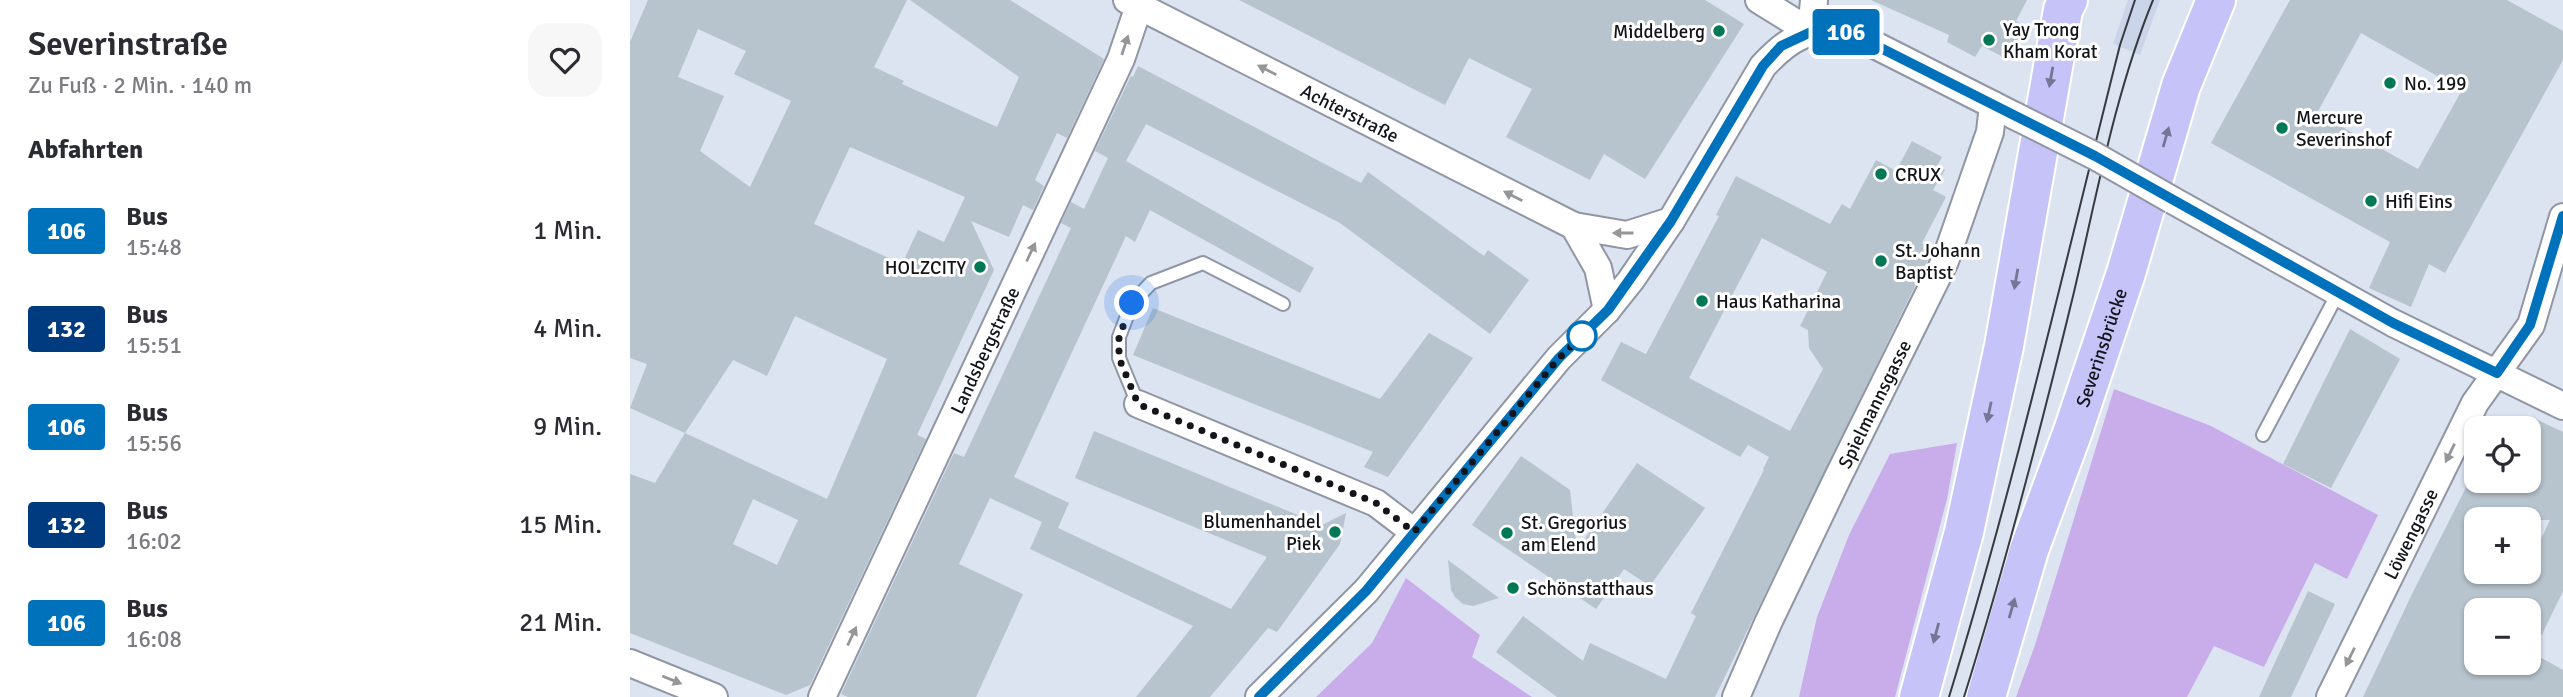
<!DOCTYPE html>
<html lang="de">
<meta charset="utf-8">
<style>
:root{--surface:#fff;--page:#f7f7f7;--text:#2b2b33;--muted:#7c7c81}
body{margin:0;font-family:Signika,sans-serif;background:var(--page);color:var(--text);height:100vh;display:flex;flex-direction:column;font-size:26px;white-space:nowrap}
*{box-sizing:border-box;margin:0}
p{font-size:23px;color:var(--muted)}
.icon{flex:none;width:38px;height:38px;fill:none;stroke:currentColor;stroke-width:2;stroke-linecap:round;stroke-linejoin:round}
.map{position:relative;flex:1;overflow:hidden}
.side{display:flex;flex-direction:column;background:var(--surface);width:630px}
.side>*{flex:none}
.badge{padding:0 14px;border-radius:5px;font-size:24px;line-height:46px}
.buttons{position:absolute;left:1834px;top:416px;display:grid;gap:14px}
.buttons a{display:grid;place-items:center;width:77px;height:77px;border-radius:14px;background:var(--surface);box-shadow:0 2px 5px #0004;font-size:35px}
.you{position:absolute;width:35px;height:35px;margin:-18px;border:5px solid #fff;border-radius:50%;background:#1a73e8;box-shadow:0 0 0 10px #1a73e833}
.map>.badge{position:absolute;translate:-50% -50%;box-shadow:0 0 0 4px #fff}
h2{padding:0 28px;font-size:26px;line-height:63px}
.round{display:grid;place-items:center;flex:none;width:74px;height:74px;border-radius:21px;background:var(--page)}
.headline{display:flex;align-items:center;justify-content:space-between;height:119px;padding:0 28px}
h1{font-size:33px;font-weight:600;line-height:52px}
ul{padding:0;list-style:none}
li{display:flex;align-items:center;gap:21px;height:98px;padding:0 28px}
li div{flex:1}
li b{display:block;font-size:26px}
li em{font-style:normal}
li .badge{min-width:77px;font-weight:700;text-align:center}
main{display:flex;flex:1;min-height:0}
.map>svg:first-child{display:block}
.built{fill:#cbd5e9}
.green{fill:#c9adea}
.building{fill:#b7c3cd;fill-rule:evenodd}
.lines{fill:none;stroke-linecap:round;stroke-linejoin:round}
.service-casing{stroke:#9096a3;stroke-width:16}
.minor-casing{stroke:#9096a3;stroke-width:30}
.primary-casing{stroke:#fff;stroke-width:42}
.service{stroke:#fff;stroke-width:12}
.minor{stroke:#fff;stroke-width:26}
.primary{stroke:#c6c3f9;stroke-width:38}
.tram{stroke:#373a40;stroke-width:2}
.minor-bridge-casing{stroke:#9096a3;stroke-width:30;stroke-linecap:butt}
.minor-bridge{stroke:#fff;stroke-width:26}
.oneway{fill:#959698}
.oneway2{fill:#757595}
.line-casing{stroke:#fff;stroke-width:16}
.line{stroke:#0072bc;stroke-width:10}
.walk{stroke:#13151a;stroke-width:7;stroke-dasharray:0 12.6}
.poi-dot{fill:#007855;stroke:#fff;stroke-width:2.5}
.stop-dot{fill:#fff;stroke:#0072bc;stroke-width:3.5}
.labels{text-anchor:middle;stroke-width:6;stroke-linejoin:round;paint-order:stroke}
.poi-label{font-size:19px;fill:#13151a;stroke:#fff;text-anchor:start}
.street-label{font-size:19px;fill:#13151a;stroke:#fff}
</style>
<main>
<section class="side">
<div class="headline"><div><h1>Severinstraße</h1><p>Zu Fuß · 2 Min. · 140 m</p></div><a class="round"><svg class="icon" aria-label="heart" viewBox="0 0 24 24"><path d="M12 20l-8-8c-3-5 5-10 8-4 3-6 11-1 8 4z"/></svg></a></div>
<h2>Abfahrten</h2>
<ul>
<li><span class="badge" style="background:#0072bc;color:#fff">106</span><div><b>Bus</b><p>15:48</p></div><em>1 Min.</em></li>
<li><span class="badge" style="background:#003b80;color:#fff">132</span><div><b>Bus</b><p>15:51</p></div><em>4 Min.</em></li>
<li><span class="badge" style="background:#0072bc;color:#fff">106</span><div><b>Bus</b><p>15:56</p></div><em>9 Min.</em></li>
<li><span class="badge" style="background:#003b80;color:#fff">132</span><div><b>Bus</b><p>16:02</p></div><em>15 Min.</em></li>
<li><span class="badge" style="background:#0072bc;color:#fff">106</span><div><b>Bus</b><p>16:08</p></div><em>21 Min.</em></li>
</ul>
</section>
<div class="map">
<svg width="1933" height="697" viewBox="0 0 1933 697">
<rect width="100%" height="100%" fill="#dce3f1"/>
<path class="built" d="M 1498,0 L 1530,0 L 1510,55 L 1483,44 Z"/>
<path class="green" d="M 1484,389 L 1581,426 L 1748,515 L 1717,579 L 1685,563 L 1634,667 L 1584,646 L 1557,697 L 1386,697 L 1405,645 Z
M 1327,443 L 1317,499 L 1265,697 L 1169,697 L 1187,617 L 1219,535 L 1260,454 Z
M 776,578 L 850,635 L 842,657 L 902,697 L 686,697 L 742,643 Z"/>
<path class="building" d="M 18,0 L 277,0 L 244,67 L 274,81 L 272,84 L 367,127 L 389,77 L 280,0 L 380,0 L 474,59 L 437,138 L 427,133 L 405,180 L 414,186 L 403,210 L 393,205 L 379,237 L 341,221 L 364,270 L 287,435 L 296,439 L 180,685 L 156,695 L 0,633 L 0,474 L 25,483 L 55,433 L 0,408 L 17,364 L 0,358 L 0,42 ZM 68,29 L 116,51 L 104,74 L 161,101 L 120,187 L 70,151 L 94,96 L 48,77 ZM 220,147 L 335,197 L 314,242 L 288,230 L 272,264 L 184,224 ZM 165,316 L 257,359 L 197,499 L 55,433 L 103,360 L 137,376 ZM 123,499 L 168,520 L 147,565 L 103,544 Z
M 609,0 L 1075,0 L 1114,24 L 1015,179 L 974,154 L 960,180 L 876,137 L 902,89 L 839,58 L 815,105 Z
M 1241,0 L 1397,0 L 1386,21 L 1398,28 L 1379,60 L 1352,46 L 1345,57 L 1317,42 L 1319,35 Z
M 1660,0 L 1877,0 L 1933,31 L 1933,60 L 1815,273 L 1799,264 L 1781,307 L 1739,288 L 1760,242 L 1581,143 ZM 1731,33 L 1832,90 L 1788,169 L 1687,113 Z
M 508,66 L 731,183 L 738,172 L 854,256 L 858,250 L 899,280 L 860,334 L 710,223 L 516,124 L 496,161 L 684,268 L 670,293 L 520,210 L 505,242 L 496,236 L 384,477 L 439,503 L 428,528 L 601,609 L 637,557 L 445,478 L 464,431 L 692,525 L 716,513 L 710,544 L 647,632 L 638,628 L 580,697 L 506,697 L 563,626 L 400,549 L 412,522 L 360,498 L 329,564 L 393,594 L 346,697 L 218,697 L 211,694 L 324,453 L 334,457 L 372,376 L 441,228 L 431,223 L 441,202 L 454,209 L 478,158 L 465,151 L 501,76 L 503,77 Z
M 1282,141 L 1312,157 L 1307,166 L 1315,170 L 1303,190 L 1316,197 L 1292,243 L 1303,249 L 1300,255 L 1085,697 L 927,697 L 866,652 L 893,616 L 953,661 L 960,643 L 1036,679 L 1066,616 L 1061,613 L 1134,470 L 1133,469 L 1139,457 L 1118,445 L 1110,457 L 971,380 L 991,342 L 1016,354 L 1089,216 L 1086,215 L 1106,176 L 1200,224 L 1212,204 L 1220,209 L 1246,160 L 1266,171 ZM 1132,238 L 1197,272 L 1170,326 L 1178,330 L 1179,348 L 1193,369 L 1160,431 L 1059,378 Z
M 523,308 L 750,399 L 799,333 L 843,358 L 758,477 L 734,467 L 743,452 L 503,355 Z
M 1720,329 L 1770,359 L 1701,488 L 1653,464 Z
M 1899,416 L 1933,432 L 1933,591 L 1903,653 L 1933,670 L 1933,697 L 1733,697 L 1784,590 L 1846,468 L 1846,481 L 1899,481 ZM 1846,520 L 1920,520 L 1899,564 L 1899,572 L 1846,572 ZM 1846,611 L 1899,611 L 1899,663 L 1846,663 Z
M 891,456 L 940,490 L 947,550 L 1007,463 L 1075,508 L 1020,586 L 994,569 L 966,609 L 842,525 Z
M 818,560 L 869,598 L 843,606 L 833,604 L 825,597 L 821,590 Z
M 1678,591 L 1705,604 L 1661,697 L 1629,697 Z"/>
<g class="lines">
<defs>
<path id="service" d="M 508,404 L 489,358 L 489,337 L 502,303 L 521,283 L 573,263 L 653,304
M 1633,435 L 1708,293"/>
<g id="minor">
<path id="s1" d="M 497,0 L 944,226 L 997,235 L 1041,221"/>
<path d="M 1129,0 L 1181,32"/>
<path d="M 1181,32 L 1184,0"/>
<path d="M 1542,200 L 1763,323 L 1933,406"/>
<path d="M 944,226 L 968,268 L 977,310"/>
<path d="M 508,404 L 746,503 L 784,532"/>
<path d="M 0,663 L 84,697"/>
<path id="s2" d="M 192,697 L 491,59 L 511,0"/>
<path d="M 629,697 L 736,591 L 929,358 L 977,310 L 1001,280 L 1041,221 L 1133,66 C 1159,38 1181,24 1221,33 L 1385,116"/>
<path id="s3" d="M 1106,697 L 1138,623 L 1207,479 L 1315,261 L 1360,132 L 1363,105"/>
<path id="s4" d="M 1700,697 L 1845,403 L 1901,325 L 1933,217"/>
</g>
<g id="primary">
<path d="M 1289,697 L 1334,532 L 1374,346 L 1433,10 L 1438,0"/>
<path id="s5" d="M 1356,697 L 1399,550 L 1443,431 L 1496,273 L 1551,86 L 1586,0"/>
</g>
</defs>
<use href="#service" class="service-casing"/>
<use href="#minor" class="minor-casing"/>
<use href="#primary" class="primary-casing"/>
<use href="#service" class="service"/>
<use href="#minor" class="minor"/>
<use href="#primary" class="primary"/>
<path class="tram" d="M 1319,697 C 1385,482 1435,263 1490,45 L 1505,0
M 1334,697 C 1376,563 1411,428 1444,292 C 1467,194 1485,93 1523,0"/>
<defs>
<path id="minor-bridge" d="M 1385,116 L 1465,156 L 1542,200"/>
</defs>
<use href="#minor-bridge" class="minor-bridge-casing"/>
<use href="#minor-bridge" class="minor-bridge"/>
</g>
<defs><path id="oneway-solid" d="M-6-.8H1V-3.2L6.5 0L1 3.2V.8H-6Z" transform="scale(1.75)"/></defs>
<g class="oneway">
<use href="#oneway-solid" transform="translate(495 45) rotate(-72)"/>
<use href="#oneway-solid" transform="translate(637 70) rotate(-153)"/>
<use href="#oneway-solid" transform="translate(883 196) rotate(-153)"/>
<use href="#oneway-solid" transform="translate(993 233) rotate(180)"/>
<use href="#oneway-solid" transform="translate(401 252) rotate(-65)"/>
<use href="#oneway-solid" transform="translate(1820 453) rotate(116)"/>
<use href="#oneway-solid" transform="translate(222 636) rotate(-65)"/>
<use href="#oneway-solid" transform="translate(1720 657) rotate(116)"/>
<use href="#oneway-solid" transform="translate(42 680) rotate(22)"/>
</g>
<g class="oneway2">
<use href="#oneway-solid" transform="translate(1421 77) rotate(100)"/>
<use href="#oneway-solid" transform="translate(1536 137) rotate(-74)"/>
<use href="#oneway-solid" transform="translate(1386 279) rotate(100)"/>
<use href="#oneway-solid" transform="translate(1359 412) rotate(102)"/>
<use href="#oneway-solid" transform="translate(1382 608) rotate(-74)"/>
<use href="#oneway-solid" transform="translate(1306 633) rotate(105)"/>
</g>
<g class="lines">
<defs>
<path id="line" d="M 629,697 L 736,591 L 929,358 L 978,310 L 1041,221 L 1133,66 L 1151,46 L 1181,32 L 1205,29 L 1221,33 L 1465,156 L 1763,323 L 1867,373 L 1900,325 L 1933,216"/>
</defs>
<use href="#line" class="line-casing"/>
<use href="#line" class="line"/>
<path class="walk" d="M 502,303 L 489,337 L 489,358 L 508,404 L 746,503 L 784,532 L 929,358 L 952,336"/>
</g>
<g class="poi-dot">
<circle cx="1089" cy="31" r="7"/>
<circle cx="1359" cy="40" r="7"/>
<circle cx="1760" cy="83" r="7"/>
<circle cx="1652" cy="128" r="7"/>
<circle cx="1251" cy="174" r="7"/>
<circle cx="1741" cy="201" r="7"/>
<circle cx="1251" cy="261" r="7"/>
<circle cx="350" cy="267" r="7"/>
<circle cx="1072" cy="301" r="7"/>
<circle cx="705" cy="532" r="7"/>
<circle cx="877" cy="533" r="7"/>
<circle cx="883" cy="588" r="7"/>
</g>
<circle class="stop-dot" cx="952" cy="336" r="14"/>
<g class="labels">
<g class="poi-label">
<text x="1373" y="36">Yay Trong<tspan x="1373" dy="22">Kham Korat</tspan></text>
<text x="1075" y="38" text-anchor="end">Middelberg</text>
<text x="1774" y="90">No. 199</text>
<text x="1666" y="124">Mercure<tspan x="1666" dy="22">Severinshof</tspan></text>
<text x="1265" y="181">CRUX</text>
<text x="1755" y="208">Hifi Eins</text>
<text x="1265" y="257">St. Johann<tspan x="1265" dy="22">Baptist</tspan></text>
<text x="336" y="274" text-anchor="end">HOLZCITY</text>
<text x="1086" y="308">Haus Katharina</text>
<text x="691" y="528" text-anchor="end">Blumenhandel<tspan x="691" dy="22">Piek</tspan></text>
<text x="891" y="529">St. Gregorius<tspan x="891" dy="22">am Elend</tspan></text>
<text x="897" y="595">Schönstatthaus</text>
</g>
<g class="street-label">
<text dy="7" stroke="none"><textPath href="#s1" startOffset="250">Achterstraße</textPath></text>
<text dy="7" stroke="none"><textPath href="#s5" startOffset="368">Severinsbrücke</textPath></text>
<text dy="7" stroke="none"><textPath href="#s2" startOffset="383">Landsbergstraße</textPath></text>
<text dy="7" stroke="none"><textPath href="#s3" startOffset="324">Spielmannsgasse</textPath></text>
<text dy="7" stroke="none"><textPath href="#s4" startOffset="182">Löwengasse</textPath></text>
</g>
</g>
</svg>
<div class="buttons">
<a><svg class="icon" aria-label="locate" viewBox="0 0 24 24"><circle cx="12" cy="12" r="6"/><path d="M12 2v4M12 18v4M2 12h4M18 12h4"/></svg></a>
<a>+</a>
<a>−</a>
</div>
<div class="you" style="left:502px;top:303px"></div>
<b class="badge" style="left:1216px;top:32px;background:#0072bc;color:#fff">106</b>
</div>
</main>
